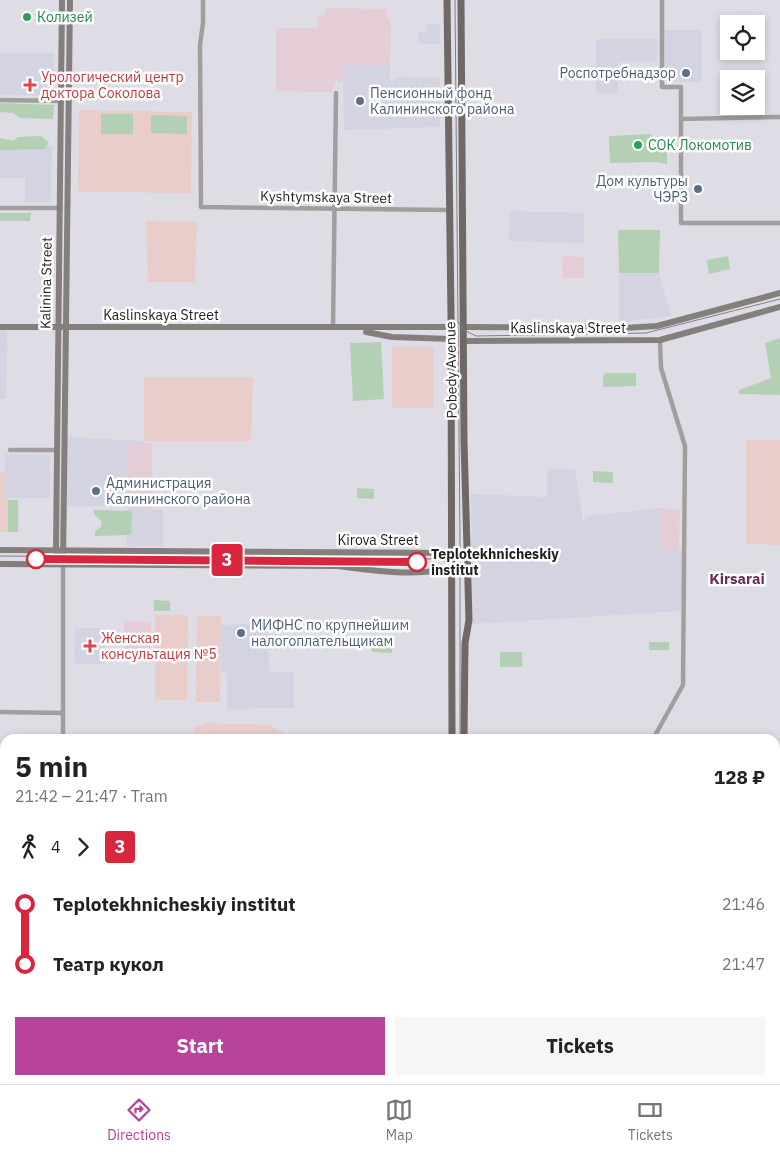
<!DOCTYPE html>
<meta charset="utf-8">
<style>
:root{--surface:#fff;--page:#f6f6f6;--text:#222;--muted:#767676;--line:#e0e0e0;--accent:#b8439b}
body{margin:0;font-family:"IBM Plex Sans",sans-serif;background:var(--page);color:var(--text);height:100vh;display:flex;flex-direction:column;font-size:19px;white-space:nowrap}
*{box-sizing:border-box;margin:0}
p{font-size:16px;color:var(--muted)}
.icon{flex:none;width:28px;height:28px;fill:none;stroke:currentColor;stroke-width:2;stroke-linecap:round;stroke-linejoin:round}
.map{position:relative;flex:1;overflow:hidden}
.panel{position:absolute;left:0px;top:734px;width:780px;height:351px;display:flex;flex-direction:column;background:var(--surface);border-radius:15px 15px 0 0;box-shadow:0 2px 8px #0003}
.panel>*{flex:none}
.badge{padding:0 10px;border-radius:4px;font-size:18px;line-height:32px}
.buttons{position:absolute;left:720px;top:15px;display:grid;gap:10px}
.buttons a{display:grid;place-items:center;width:45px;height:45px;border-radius:0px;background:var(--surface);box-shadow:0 2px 8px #0003;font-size:25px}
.map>.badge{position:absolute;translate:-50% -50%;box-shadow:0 0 0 2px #fff}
.legs{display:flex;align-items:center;gap:8px;height:55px;padding:0 15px;font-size:16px}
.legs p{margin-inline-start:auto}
.headline{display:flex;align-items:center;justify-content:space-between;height:85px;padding:0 15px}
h1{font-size:28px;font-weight:700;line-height:38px}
.button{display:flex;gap:10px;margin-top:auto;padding:10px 15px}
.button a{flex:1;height:58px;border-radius:0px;background:var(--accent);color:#fff;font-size:20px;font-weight:700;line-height:58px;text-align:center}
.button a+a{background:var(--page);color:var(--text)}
ul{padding:0 15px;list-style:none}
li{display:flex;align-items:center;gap:18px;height:60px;font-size:19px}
li i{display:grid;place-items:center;width:8px;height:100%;margin:0 6px;background:currentColor}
li i::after{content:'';width:12px;height:12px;margin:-6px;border:4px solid;border-radius:50%;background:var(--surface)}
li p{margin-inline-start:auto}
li:first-child i{background:linear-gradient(#0000 50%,currentColor 0)}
li:last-child i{background:linear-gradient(currentColor 50%,#0000 0)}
.tabs{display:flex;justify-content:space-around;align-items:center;height:70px;border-top:1px solid var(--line);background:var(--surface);font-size:14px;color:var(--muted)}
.tabs a{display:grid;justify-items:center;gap:2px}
.tabs .selected{color:var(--accent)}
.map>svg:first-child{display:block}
.built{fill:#d3d3e2}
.industrial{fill:#e5cdd8}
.education{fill:#e8cdcb}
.green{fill:#b3cfb4}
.water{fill:#89bcc2;stroke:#698d92}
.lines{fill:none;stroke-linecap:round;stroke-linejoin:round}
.street{stroke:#a29e9d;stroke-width:4.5}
.secondary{stroke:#847f7d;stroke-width:6}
.primary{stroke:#6f6867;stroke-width:7}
.tram{stroke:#807f85;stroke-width:1}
.line-1-casing{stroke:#fff;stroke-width:11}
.line-1{stroke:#d7263d;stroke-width:8}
.leisure-dot{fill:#2e9e5b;stroke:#fff;stroke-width:2}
.service-dot{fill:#5c6f8a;stroke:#fff;stroke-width:2}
.health-dot{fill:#e0444e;stroke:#fff;stroke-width:2}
.stop-1-dot{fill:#fff;stroke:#d7263d;stroke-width:2.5}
.labels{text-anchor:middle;stroke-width:5;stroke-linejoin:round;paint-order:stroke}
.leisure-label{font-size:14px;fill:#27864d;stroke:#fff;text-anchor:start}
.service-label{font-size:14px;fill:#4e5e75;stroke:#fff;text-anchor:start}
.health-label{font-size:14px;fill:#be3a42;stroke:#fff;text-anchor:start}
.street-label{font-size:14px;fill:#1f1f22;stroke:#fff}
.stop-label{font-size:14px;font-weight:bold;fill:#1f1f22;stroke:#fff;text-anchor:start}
.neighbourhood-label{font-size:15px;font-weight:bold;fill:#672e58;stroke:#fff}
</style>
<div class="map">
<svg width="780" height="1084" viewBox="0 0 780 1084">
<rect width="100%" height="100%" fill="#dedde5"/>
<path class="built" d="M 427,23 L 440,24 L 440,44 L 418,43 L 418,32 L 426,32 Z
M 664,30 L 702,30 L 702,82 L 665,82 Z
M 596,39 L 657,39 L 657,61 L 618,62 L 618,94 L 596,93 Z
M 0,53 L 54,53 L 53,96 L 0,95 Z
M 343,65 L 390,66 L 390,80 L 392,81 L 397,77 L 440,78 L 440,127 L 344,130 Z
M 0,144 L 52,146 L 51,202 L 25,202 L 25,178 L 0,178 Z
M 510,211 L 584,213 L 584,243 L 509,241 Z
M 619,273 L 659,273 L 671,316 L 619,322 Z
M 0,331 L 7,331 L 6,399 L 0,399 Z
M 67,437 L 144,441 L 144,443 L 127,443 L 128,507 L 163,510 L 163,546 L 126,546 L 128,507 L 67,506 Z
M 5,454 L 50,455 L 50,498 L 4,498 Z
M 547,469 L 575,469 L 583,521 L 588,516 L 660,508 L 660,549 L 683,550 L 681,611 L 472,624 L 471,494 L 547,497 Z
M 268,623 L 269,672 L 294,672 L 294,708 L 227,709 L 227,673 L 221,671 L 221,625 Z
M 75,628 L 105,628 L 105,664 L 74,664 Z"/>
<path class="industrial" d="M 327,8 L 387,9 L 387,17 L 391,23 L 390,66 L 343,65 L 343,82 L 338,82 L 337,77 L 332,92 L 276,91 L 276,31 L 279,28 L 317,28 L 318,15 L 324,15 Z
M 562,256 L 584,257 L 584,278 L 562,278 Z
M 127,443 L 152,443 L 153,509 L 128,507 Z
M 660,508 L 680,510 L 679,550 L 660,550 Z
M 124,621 L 151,622 L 151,660 L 124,659 Z"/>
<path class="education" d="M 79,110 L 192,112 L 191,193 L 78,192 Z
M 146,221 L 197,222 L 195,282 L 148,282 Z
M 392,347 L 434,347 L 434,408 L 392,408 Z
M 144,377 L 253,377 L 251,441 L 144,441 Z
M 746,440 L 780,440 L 780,545 L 746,544 Z
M 0,472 L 5,472 L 4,497 L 8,498 L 8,532 L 0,532 Z
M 155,615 L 188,615 L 187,700 L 155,700 Z
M 197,616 L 221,616 L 220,702 L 196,702 Z
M 206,723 L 270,725 L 290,736 L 290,739 L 194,739 L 194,728 Z"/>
<path class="green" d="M 0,103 L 54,105 L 53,119 L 20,118 L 13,113 L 0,112 Z
M 101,114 L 133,114 L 133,134 L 101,134 Z
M 151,115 L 187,116 L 187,134 L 151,133 Z
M 650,134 L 658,141 L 667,141 L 667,164 L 656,162 L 610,163 L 609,136 Z
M 41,136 L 49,142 L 45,149 L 0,150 L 0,138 L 13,141 L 18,137 Z
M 0,213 L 31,213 L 30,221 L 0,221 Z
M 618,230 L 660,230 L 659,273 L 619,273 Z
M 728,256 L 730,269 L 709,274 L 707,260 Z
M 780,338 L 780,395 L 739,394 L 739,390 L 771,378 L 765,343 Z
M 381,342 L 384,399 L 353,401 L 350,343 Z
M 606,373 L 636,373 L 636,386 L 606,387 L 603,386 L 603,375 Z
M 593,471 L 613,472 L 613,483 L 593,482 Z
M 357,488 L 374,489 L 374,499 L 357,498 Z
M 8,500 L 18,500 L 18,532 L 8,532 Z
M 94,510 L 132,511 L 131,535 L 95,536 L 95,531 L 100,528 L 102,522 L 94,514 Z
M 154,600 L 170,601 L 170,611 L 154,611 Z
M 372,640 L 392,641 L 392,653 L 372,652 Z
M 649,642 L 669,642 L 669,650 L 649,650 Z
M 500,652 L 522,652 L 522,667 L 500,667 Z
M 780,951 L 780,1027 L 775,1025 L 775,974 Z
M 302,1080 L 405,1080 L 405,1084 L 333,1084 Z"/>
<path class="water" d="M 780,867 L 780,924 L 775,957 L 775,870 Z
M 775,1029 L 780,1031 L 780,1084 L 539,1084 L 537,1080 L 775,1080 Z
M 0,1064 L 5,1065 L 5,1080 L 279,1080 L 309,1084 L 0,1084 Z"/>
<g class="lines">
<path class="street" d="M 203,0 L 203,23 L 200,45 L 201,207 L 450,210
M 662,0 L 662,87 L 681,87 L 681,223 L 780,223
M 0,100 L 61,101
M 681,119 L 780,117
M 0,208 L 61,208
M 333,328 L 336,93
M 10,450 L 56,450
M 63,564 L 63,739
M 0,712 L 63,713
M 653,739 L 683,685 L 685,446 L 661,368 L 660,340
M 0,830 L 5,830
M 0,987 L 5,987"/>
<path class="secondary" d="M 62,0 L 56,550 L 57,557 L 63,564
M 0,327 L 451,327
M 464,327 L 624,328 L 657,326 L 780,293
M 366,332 L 392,337 L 451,339
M 464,341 L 660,340 L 780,307
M 0,550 L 452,553
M 0,564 L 337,566 C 371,570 420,578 452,567
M 63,564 L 70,0
M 775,792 L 780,789"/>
<path class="primary" d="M 447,0 L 451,316 L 452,739
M 461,0 L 464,441 L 469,620 L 465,643 L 464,739
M 474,1080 L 474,1084
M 488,1080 L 488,1084"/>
<path class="tram" d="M 455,0 L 460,539 L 460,739
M 458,322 L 464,330 L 476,336 L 646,333 L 780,299
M 0,556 L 437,559 L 452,564 L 460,576
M 480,1080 L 481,1084"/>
</g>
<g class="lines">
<defs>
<path id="line-1" d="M 36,559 L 417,562"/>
</defs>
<use href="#line-1" class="line-1-casing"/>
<use href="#line-1" class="line-1"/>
</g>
<g class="leisure-dot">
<circle cx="27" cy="17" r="5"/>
<circle cx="638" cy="145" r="5"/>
</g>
<g class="service-dot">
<circle cx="686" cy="73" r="5"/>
<circle cx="360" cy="101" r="5"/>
<circle cx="698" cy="189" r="5"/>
<circle cx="96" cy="491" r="5"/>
<circle cx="241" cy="633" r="5"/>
</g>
<g class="health-dot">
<path d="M27.5 77.5h5v5h5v5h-5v5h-5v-5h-5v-5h5z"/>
<path d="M87.5 638.5h5v5h5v5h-5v5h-5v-5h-5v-5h5z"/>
</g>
<g class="stop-1-dot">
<circle cx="36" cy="559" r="9"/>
<circle cx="417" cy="562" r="9"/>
</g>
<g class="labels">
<g class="leisure-label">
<text x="37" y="22">Колизей</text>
<text x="648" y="150">СОК Локомотив</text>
</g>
<g class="service-label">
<text x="676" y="78" text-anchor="end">Роспотребнадзор</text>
<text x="370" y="98">Пенсионный фонд<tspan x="370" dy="16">Калининского района</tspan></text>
<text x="688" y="186" text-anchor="end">Дом культуры<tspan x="688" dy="16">ЧЭРЗ</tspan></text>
<text x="106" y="488">Администрация<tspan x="106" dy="16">Калининского района</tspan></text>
<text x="251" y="630">МИФНС по крупнейшим<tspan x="251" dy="16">налогоплательщикам</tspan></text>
</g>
<g class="health-label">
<text x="41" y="82">Урологический центр<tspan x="41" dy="16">доктора Соколова</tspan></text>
<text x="101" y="643">Женская<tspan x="101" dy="16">консультация №5</tspan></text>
</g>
<g class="street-label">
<text transform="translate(326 197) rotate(1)" y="5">Kyshtymskaya Street</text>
<text transform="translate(46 283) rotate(-89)" y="5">Kalinina Street</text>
<text x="161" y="320">Kaslinskaya Street</text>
<text x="568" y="333">Kaslinskaya Street</text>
<text transform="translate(451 370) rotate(-91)" y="5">Pobedy Avenue</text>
<text x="378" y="545">Kirova Street</text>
</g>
<g class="stop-label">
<text x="431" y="559">Teplotekhnicheskiy<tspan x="431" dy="16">institut</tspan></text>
</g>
<g class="neighbourhood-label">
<text x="737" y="584">Kirsarai</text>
</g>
</g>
</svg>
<div class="buttons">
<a><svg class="icon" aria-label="locate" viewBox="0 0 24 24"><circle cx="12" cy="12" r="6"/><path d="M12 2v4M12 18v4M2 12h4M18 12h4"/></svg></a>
<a><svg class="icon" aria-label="layers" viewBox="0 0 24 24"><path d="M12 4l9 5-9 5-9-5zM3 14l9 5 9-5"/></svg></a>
</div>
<b class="badge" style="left:227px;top:560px;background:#d7263d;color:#fff">3</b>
<section class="panel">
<div class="headline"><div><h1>5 min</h1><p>21:42 – 21:47 · Tram</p></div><b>128 ₽</b></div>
<div class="legs"><svg class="icon" aria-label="walk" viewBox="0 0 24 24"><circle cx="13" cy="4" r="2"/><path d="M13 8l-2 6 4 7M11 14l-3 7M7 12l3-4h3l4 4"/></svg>4<svg class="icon" aria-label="forward" viewBox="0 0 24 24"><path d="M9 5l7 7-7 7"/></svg><b class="badge" style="background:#d7263d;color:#fff">3</b></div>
<ul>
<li><i style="color:#d7263d"></i><b>Teplotekhnicheskiy institut</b><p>21:46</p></li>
<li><i style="color:#d7263d"></i><b>Театр кукол</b><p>21:47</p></li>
</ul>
<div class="button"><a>Start</a><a>Tickets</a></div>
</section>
</div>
<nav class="tabs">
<a class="selected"><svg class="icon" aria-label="directions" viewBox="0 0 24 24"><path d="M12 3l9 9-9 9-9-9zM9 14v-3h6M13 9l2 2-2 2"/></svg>Directions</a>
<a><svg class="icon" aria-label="map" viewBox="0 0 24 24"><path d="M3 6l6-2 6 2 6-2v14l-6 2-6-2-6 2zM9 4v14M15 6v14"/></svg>Map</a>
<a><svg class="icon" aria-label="tickets" viewBox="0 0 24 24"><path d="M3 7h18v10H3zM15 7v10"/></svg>Tickets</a>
</nav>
